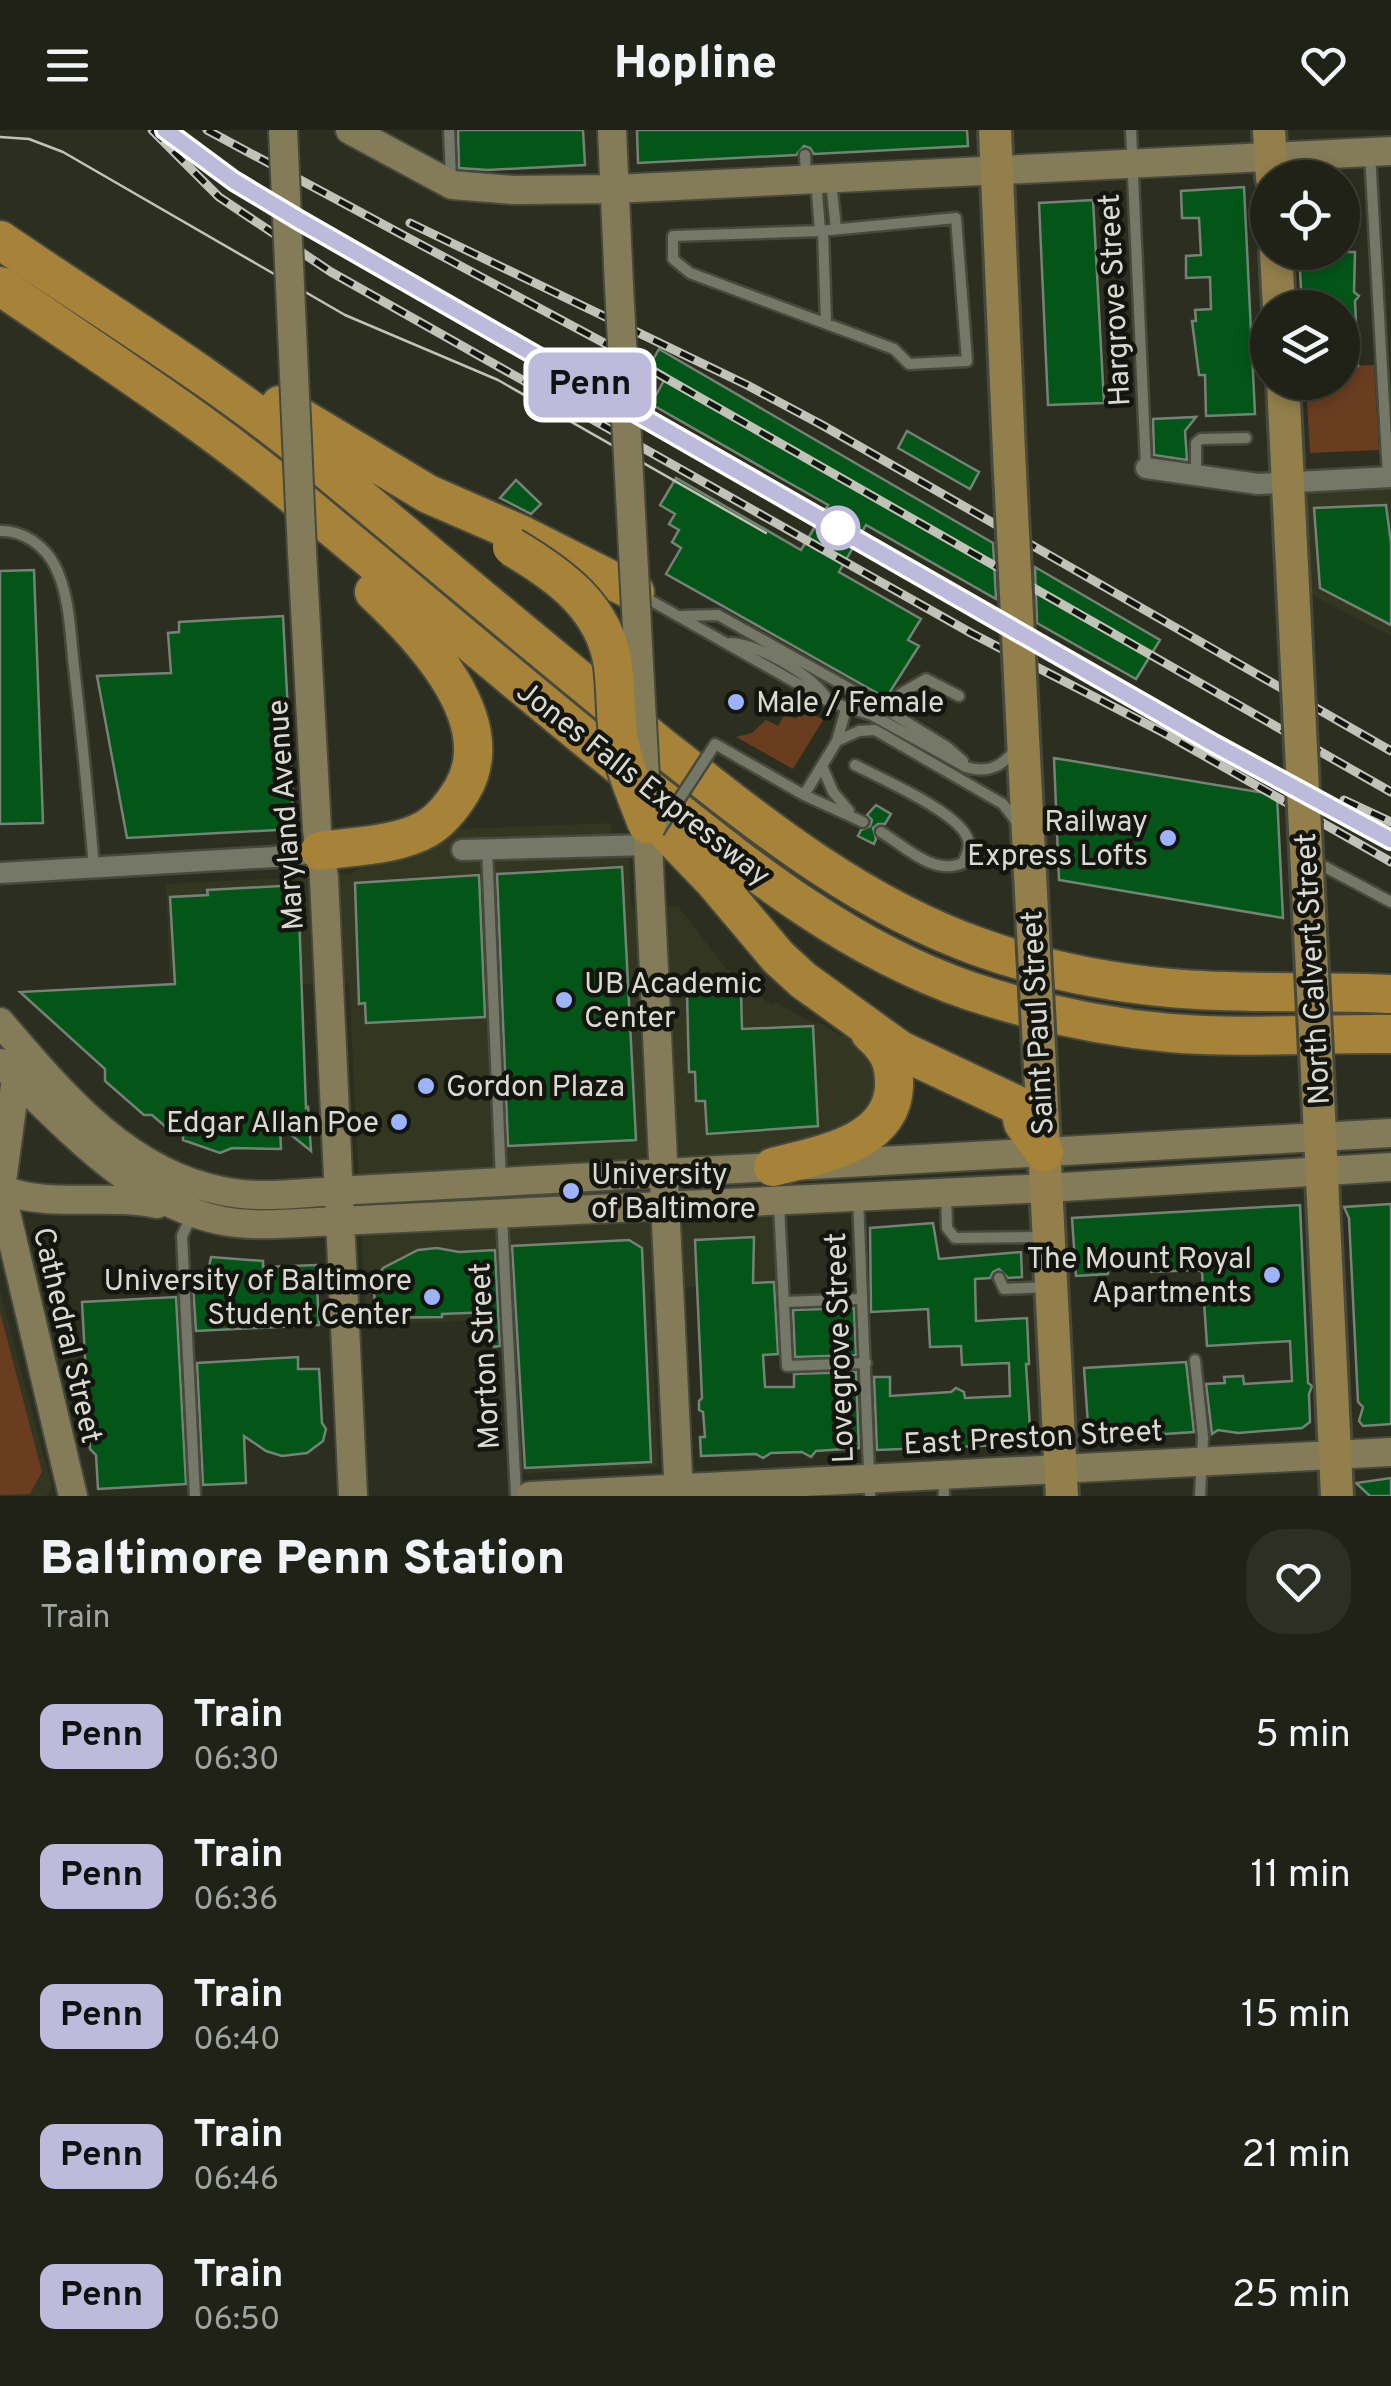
<!DOCTYPE html>
<style>
:root{--surface:#212217;--page:#2d2f24;--text:#f1f3f6;--muted:#a2a4a1;--line:#3e3f36}
body{margin:0;font-family:Overpass,sans-serif;background:var(--page);color:var(--text);height:100vh;display:flex;flex-direction:column;font-size:38px;white-space:nowrap}
*{box-sizing:border-box;margin:0}
p{font-size:32px;color:var(--muted)}
.icon{flex:none;width:55px;height:55px;fill:none;stroke:currentColor;stroke-width:2;stroke-linecap:round;stroke-linejoin:round}
.map{position:relative;height:1366px;overflow:hidden}
.panel{display:flex;flex-direction:column;background:var(--surface);flex:1}
.panel>*{flex:none}
.badge{padding:0 20px;border-radius:15px;font-size:35px;line-height:65px}
.controls{position:absolute;left:1250px;top:30px;display:grid;gap:20px}
.controls a{display:grid;place-items:center;width:110px;height:110px;border-radius:50%;background:var(--surface);box-shadow:0 5px 15px #0003,0 0 0 2px var(--line);font-size:50px}
.map>.badge{position:absolute;translate:-50% -50%;box-shadow:0 0 0 5px #fff}
.round{display:grid;place-items:center;flex:none;width:105px;height:105px;border-radius:40px;background:var(--page)}
.overview{display:flex;align-items:center;justify-content:space-between;height:170px;padding:0 40px}
h1{font-size:48px;font-weight:800;line-height:75px}
ul{padding:0;list-style:none}
li{display:flex;align-items:center;gap:30px;height:140px;padding:0 40px}
li div{flex:1}
li b{display:block;font-size:38px}
li em{font-style:normal}
li .badge{min-width:110px;font-weight:700;text-align:center}
header{display:flex;justify-content:space-between;align-items:center;height:130px;padding:0 40px;background:var(--surface);font-size:45px;font-weight:800}
.map>svg:first-child{display:block}
.built{fill:#333620}
.green{fill:#6a3d20}
.building{fill:#045518;stroke:#758376;stroke-width:2.5}
.lines{fill:none;stroke-linecap:round;stroke-linejoin:round}
.lane-casing{stroke:#47493d;stroke-width:15}
.street-casing{stroke:#47493d;stroke-width:25}
.secondary-casing{stroke:#47493d;stroke-width:32}
.primary-casing{stroke:#47493d;stroke-width:38}
.highway-casing{stroke:#47493d;stroke-width:42}
.lane{stroke:#757866;stroke-width:10}
.street{stroke:#757866;stroke-width:20}
.secondary{stroke:#847b58;stroke-width:28}
.primary{stroke:#927f4b;stroke-width:32}
.highway{stroke:#a68339;stroke-width:38}
.tram{stroke:#c1c3b9;stroke-width:2.5}
.rail-casing{stroke:#c1c3b9;stroke-width:9}
.rail{stroke:#14150f;stroke-width:5;stroke-dasharray:15;stroke-linecap:butt}
.lane-bridge-casing{stroke:#47493d;stroke-width:15;stroke-linecap:butt}
.secondary-bridge-casing{stroke:#47493d;stroke-width:32;stroke-linecap:butt}
.primary-bridge-casing{stroke:#47493d;stroke-width:38;stroke-linecap:butt}
.highway-bridge-casing{stroke:#47493d;stroke-width:42;stroke-linecap:butt}
.lane-bridge{stroke:#757866;stroke-width:10}
.secondary-bridge{stroke:#847b58;stroke-width:28}
.primary-bridge{stroke:#927f4b;stroke-width:32}
.highway-bridge{stroke:#a68339;stroke-width:38}
.line-casing{stroke:#fff;stroke-width:22}
.line{stroke:#bdbadc;stroke-width:15}
.stop-dot{fill:#fff;stroke:#bdbadc;stroke-width:5}
.poi-dot{fill:#9db4fd;stroke:#14150f;stroke-width:4}
.labels{text-anchor:middle;stroke-width:9;stroke-linejoin:round;paint-order:stroke}
.street-label{font-size:30px;fill:#d9dbd2;stroke:#14150f}
.poi-label{font-size:30px;fill:#d9dbd2;stroke:#14150f;text-anchor:start}
</style>
<header><svg class="icon" aria-label="menu" viewBox="0 0 24 24"><path d="M4 6h16M4 12h16M4 18h16"/></svg>Hopline<svg class="icon" aria-label="heart" viewBox="0 0 24 24"><path d="M12 20l-8-8c-3-5 5-10 8-4 3-6 11-1 8 4z"/></svg></header>
<div class="map">
<svg width="1391" height="1366" viewBox="0 0 1391 1366">
<rect width="100%" height="100%" fill="#2c2e1f"/>
<path class="built" d="M 1391,348 L 1391,506 L 1293,455 L 1287,354 Z
M 611,693 L 613,726 L 629,726 L 631,778 L 678,776 L 725,837 L 771,875 L 775,872 L 814,894 L 817,891 L 842,907 L 850,903 L 877,926 L 875,983 L 829,1008 L 781,1012 L 787,1152 L 650,1160 L 658,1337 L 513,1344 L 505,1189 L 366,1195 L 349,853 L 243,856 L 170,865 L 166,754 L 351,744 L 367,732 L 456,699 Z
M 0,1161 L 52,1357 L 46,1366 L 0,1366 Z"/>
<path class="green" d="M 1374,235 L 1379,320 L 1310,323 L 1306,253 L 1342,252 L 1343,236 Z
M 803,577 L 823,590 L 793,639 L 736,607 L 752,603 L 766,590 L 778,596 L 785,584 L 796,589 Z
M 0,1182 L 42,1342 L 30,1364 L 0,1365 Z"/>
<path class="building" d="M 458,0 L 583,0 L 585,35 L 488,40 L 459,38 Z
M 637,0 L 967,0 L 968,16 L 814,24 L 810,18 L 804,16 L 796,25 L 638,33 Z
M 1244,57 L 1255,284 L 1206,286 L 1205,245 L 1199,245 L 1192,191 L 1196,191 L 1195,180 L 1211,179 L 1210,147 L 1186,148 L 1186,126 L 1201,125 L 1199,88 L 1182,88 L 1181,61 Z
M 1093,70 L 1104,273 L 1048,275 L 1039,73 Z
M 1299,122 L 1355,122 L 1354,162 L 1359,166 L 1355,171 L 1358,236 L 1342,236 L 1342,178 L 1302,178 Z
M 659,219 L 993,413 L 996,469 L 866,395 L 839,442 L 921,489 L 908,510 L 919,516 L 886,568 L 666,444 L 681,418 L 672,412 L 679,400 L 669,394 L 675,384 L 660,375 L 676,348 L 801,420 L 828,375 L 651,274 L 667,245 L 650,235 Z
M 1196,287 L 1185,301 L 1187,330 L 1154,325 L 1153,289 Z
M 907,301 L 979,342 L 970,359 L 898,318 Z
M 516,350 L 541,374 L 531,384 L 500,368 Z
M 1386,375 L 1391,413 L 1391,495 L 1320,458 L 1314,378 Z
M 1035,437 L 1160,510 L 1136,549 L 1037,493 Z
M 34,440 L 43,693 L 0,694 L 0,441 Z
M 283,486 L 294,699 L 127,708 L 97,546 L 171,543 L 168,503 L 179,502 L 179,492 Z
M 1054,628 L 1277,665 L 1283,788 L 1059,750 Z
M 876,675 L 891,684 L 885,694 L 878,694 L 873,698 L 876,709 L 874,714 L 858,706 L 861,700 L 870,696 L 872,690 L 867,685 Z
M 622,737 L 636,1010 L 508,1016 L 497,744 Z
M 479,745 L 485,887 L 366,893 L 365,873 L 359,874 L 355,753 Z
M 298,755 L 306,978 L 308,977 L 311,1021 L 280,996 L 281,1019 L 232,1018 L 220,1023 L 183,1010 L 183,1005 L 174,1004 L 152,985 L 144,985 L 105,951 L 105,939 L 20,862 L 175,854 L 170,767 L 208,765 L 207,760 Z
M 741,861 L 742,899 L 813,896 L 818,996 L 707,1004 L 705,971 L 696,971 L 695,942 L 689,942 L 687,863 Z
M 1391,1074 L 1391,1294 L 1363,1296 L 1359,1291 L 1363,1277 L 1358,1272 L 1349,1088 L 1344,1077 Z
M 1300,1075 L 1308,1253 L 1312,1256 L 1309,1264 L 1310,1292 L 1302,1298 L 1238,1303 L 1218,1300 L 1212,1304 L 1206,1254 L 1225,1253 L 1224,1247 L 1243,1246 L 1244,1254 L 1292,1251 L 1290,1211 L 1207,1216 L 1202,1142 L 1198,1140 L 1151,1142 L 1150,1135 L 1108,1137 L 1108,1144 L 1076,1146 L 1072,1088 Z
M 933,1093 L 939,1129 L 1021,1122 L 1022,1147 L 1008,1148 L 999,1139 L 993,1142 L 990,1148 L 975,1149 L 976,1191 L 1027,1188 L 1029,1234 L 1026,1234 L 1031,1314 L 877,1320 L 874,1247 L 890,1247 L 890,1266 L 951,1262 L 956,1258 L 964,1262 L 965,1268 L 1010,1266 L 1009,1233 L 962,1235 L 961,1216 L 930,1217 L 928,1179 L 871,1182 L 870,1098 Z
M 754,1107 L 753,1153 L 774,1152 L 778,1224 L 763,1225 L 765,1257 L 794,1257 L 794,1244 L 856,1242 L 859,1318 L 816,1321 L 811,1327 L 802,1322 L 771,1323 L 763,1328 L 756,1324 L 701,1326 L 700,1307 L 705,1307 L 703,1282 L 699,1280 L 699,1271 L 702,1268 L 695,1110 Z
M 629,1110 L 642,1118 L 651,1332 L 525,1338 L 512,1116 Z
M 437,1118 L 459,1122 L 495,1120 L 500,1216 L 494,1217 L 491,1182 L 442,1184 L 442,1187 L 375,1188 L 374,1151 L 383,1138 L 418,1120 Z
M 211,1127 L 263,1131 L 263,1137 L 316,1135 L 319,1195 L 196,1201 L 193,1155 L 198,1142 L 208,1142 Z
M 176,1167 L 186,1354 L 98,1359 L 96,1325 L 90,1319 L 82,1172 Z
M 854,1178 L 856,1225 L 795,1227 L 793,1180 Z
M 298,1227 L 298,1239 L 319,1239 L 322,1293 L 326,1299 L 323,1311 L 307,1323 L 282,1326 L 266,1321 L 244,1306 L 246,1353 L 203,1355 L 197,1233 Z
M 1186,1232 L 1194,1302 L 1089,1309 L 1084,1238 Z
M 1391,1348 L 1391,1366 L 1370,1366 L 1356,1353 Z"/>
<g class="lines">
<defs>
<path id="lane" d="M 449,0 L 451,49
M 1131,0 L 1146,337
M 1370,24 L 1388,346
M 805,25 L 806,48
M 816,50 L 820,101
M 831,51 L 836,99
M 956,88 L 967,231 L 909,234 L 894,219 L 690,143 L 673,129 L 673,106 L 820,101 Z
M 823,101 L 826,193
M 1196,346 L 1196,313 L 1201,309 L 1246,308
M 0,401 C 23,400 45,416 55,436 C 69,464 70,498 73,528 C 81,597 88,667 94,737
M 641,465 L 830,572 L 872,585 L 966,637 C 989,644 1002,636 1016,619
M 682,486 L 718,485 L 872,571 L 947,617 L 963,631
M 731,513 C 758,514 810,544 826,567
M 888,581 L 900,564 L 926,549 L 959,566
M 837,611 L 859,601 L 875,600 L 1003,674 L 1019,695
M 712,619 L 715,614 L 804,665 L 863,692
M 855,635 C 880,648 962,684 968,710 C 970,719 966,726 963,733 C 933,746 906,717 881,702
M 822,636 L 833,662 L 849,681
M 804,665 L 837,611 L 846,579
M 487,719 L 501,1051
M 1312,730 L 1391,772
M 946,1064 L 947,1098 L 955,1108 L 1046,1107
M 858,1068 L 870,1366
M 779,1075 L 787,1236 L 866,1233
M 192,1085 L 182,1106 L 195,1366
M 502,1087 L 516,1366
M 999,1148 L 1004,1159 L 1046,1157
M 784,1172 L 862,1169
M 1195,1230 L 1203,1307 L 1200,1366
M 943,1345 L 944,1366"/>
<path id="street" d="M 1146,338 L 1258,354 L 1391,347
M 462,720 L 648,715
M 0,743 L 291,726 L 320,721"/>
<path id="secondary" d="M 350,0 L 452,55 L 513,60 L 615,59 L 1391,21
M 612,0 L 619,156
M 302,422 L 317,700 L 324,748 L 353,1366
M 647,694 L 679,1366
M 0,892 C 61,963 125,1042 222,1061 C 259,1069 299,1063 337,1061 L 1391,1003
M 0,933 C 65,994 131,1073 223,1091 C 260,1098 302,1092 339,1091 L 1047,1058 L 1391,1037
M 0,1057 L 73,1366
M 1,1059 C 49,1079 105,1063 157,1074
M 1,1059 L 16,948 L 14,937
M 530,1366 L 1391,1322"/>
<path id="primary" d="M 995,0 L 1009,322
M 1269,0 L 1272,48
M 1276,122 L 1279,178
M 1283,252 L 1291,416
M 1023,607 L 1030,743
M 1039,918 L 1062,1366
M 1318,963 L 1337,1366"/>
<path id="highway" d="M 0,110 C 105,182 217,249 315,330 C 431,426 545,523 662,617 C 761,695 858,774 979,817 C 1040,839 1105,852 1170,858 C 1243,865 1318,860 1391,864
M 0,156 C 99,224 201,289 293,365 C 411,462 527,562 646,657 C 747,737 847,819 970,861 C 1034,882 1103,897 1170,903 C 1244,909 1317,903 1391,904
M 280,275 L 428,364 L 520,404 L 635,462
M 658,693 L 713,750 L 778,827 L 803,850 L 900,920 L 1019,976 L 1023,993 L 1044,1022
M 320,721 C 353,716 396,716 426,699 C 442,690 453,675 462,660 C 503,591 421,506 374,462
M 773,1037 C 817,1025 891,1015 894,957 C 895,932 888,919 870,903"/>
</defs>
<use href="#lane" class="lane-casing"/>
<use href="#street" class="street-casing"/>
<use href="#secondary" class="secondary-casing"/>
<use href="#primary" class="primary-casing"/>
<use href="#highway" class="highway-casing"/>
<use href="#lane" class="lane"/>
<use href="#street" class="street"/>
<use href="#secondary" class="secondary"/>
<use href="#primary" class="primary"/>
<use href="#highway" class="highway"/>
<path class="tram" d="M 0,7 L 29,9 L 63,22 L 345,185 L 498,250 L 766,403"/>
<defs>
<path id="rail" d="M 152,0 L 219,67 L 331,142 L 971,503 L 1164,603 L 1391,732
M 207,0 L 606,214 L 1391,662
M 172,6 L 235,51 L 324,104 L 1214,614 L 1391,710
M 410,93 L 747,255 L 822,295 L 1391,621
M 1344,670 L 1391,692"/>
</defs>
<use href="#rail" class="rail-casing"/>
<use href="#rail" class="rail"/>
<defs>
<path id="lane-bridge" d="M 1276,651 L 1297,656
M 658,702 L 712,619"/>
<path id="secondary-bridge" d="M 283,0 L 302,422
M 619,156 L 646,667"/>
<path id="primary-bridge" d="M 1009,322 L 1023,607
M 1291,416 L 1318,963
M 1030,743 L 1039,918"/>
<path id="highway-bridge" d="M 512,417 C 559,445 605,477 613,536 C 616,559 615,582 618,605 C 623,636 636,665 647,694"/>
</defs>
<use href="#lane-bridge" class="lane-bridge-casing"/>
<use href="#secondary-bridge" class="secondary-bridge-casing"/>
<use href="#primary-bridge" class="primary-bridge-casing"/>
<use href="#highway-bridge" class="highway-bridge-casing"/>
<use href="#lane-bridge" class="lane-bridge"/>
<use href="#secondary-bridge" class="secondary-bridge"/>
<use href="#primary-bridge" class="primary-bridge"/>
<use href="#highway-bridge" class="highway-bridge"/>
</g>
<g class="lines">
<defs>
<path id="line" d="M 165,0 L 234,51 L 299,90 L 1214,614 L 1391,710"/>
</defs>
<use href="#line" class="line-casing"/>
<use href="#line" class="line"/>
</g>
<circle class="stop-dot" cx="838" cy="398" r="20"/>
<g class="poi-dot">
<circle cx="736" cy="572" r="10"/>
<circle cx="1168" cy="708" r="10"/>
<circle cx="564" cy="870" r="10"/>
<circle cx="426" cy="956" r="10"/>
<circle cx="399" cy="992" r="10"/>
<circle cx="571" cy="1061" r="10"/>
<circle cx="1272" cy="1145" r="10"/>
<circle cx="432" cy="1167" r="10"/>
</g>
<g class="labels">
<g class="street-label">
<text transform="translate(1114 170) rotate(-93)" y="10">Hargrove Street</text>
<text transform="translate(644 653) rotate(38)" y="10">Jones Falls Expressway</text>
<text transform="translate(285 685) rotate(-94)" y="10">Maryland Avenue</text>
<text transform="translate(1312 839) rotate(-93)" y="10">North Calvert Street</text>
<text transform="translate(1037 893) rotate(-93)" y="10">Saint Paul Street</text>
<text transform="translate(68 1205) rotate(77)" y="10">Cathedral Street</text>
<text transform="translate(839 1218) rotate(-92)" y="10">Lovegrove Street</text>
<text transform="translate(484 1226) rotate(-93)" y="10">Morton Street</text>
<text transform="translate(1033 1307) rotate(-3)" y="10">East Preston Street</text>
</g>
<g class="poi-label">
<text x="756" y="582">Male / Female</text>
<text x="1148" y="701" text-anchor="end">Railway<tspan x="1148" dy="34">Express Lofts</tspan></text>
<text x="584" y="863">UB Academic<tspan x="584" dy="34">Center</tspan></text>
<text x="446" y="966">Gordon Plaza</text>
<text x="379" y="1002" text-anchor="end">Edgar Allan Poe</text>
<text x="591" y="1054">University<tspan x="591" dy="34">of Baltimore</tspan></text>
<text x="1252" y="1138" text-anchor="end">The Mount Royal<tspan x="1252" dy="34">Apartments</tspan></text>
<text x="412" y="1160" text-anchor="end">University of Baltimore<tspan x="412" dy="34">Student Center</tspan></text>
</g>
</g>
</svg>
<div class="controls">
<a><svg class="icon" aria-label="locate" viewBox="0 0 24 24"><circle cx="12" cy="12" r="6"/><path d="M12 2v4M12 18v4M2 12h4M18 12h4"/></svg></a>
<a><svg class="icon" aria-label="layers" viewBox="0 0 24 24"><path d="M12 4l9 5-9 5-9-5zM3 14l9 5 9-5"/></svg></a>
</div>
<b class="badge" style="left:590px;top:255px;background:#bdbadc;color:#111">Penn</b>
</div>
<section class="panel">
<div class="overview"><div><h1>Baltimore Penn Station</h1><p>Train</p></div><a class="round"><svg class="icon" aria-label="heart" viewBox="0 0 24 24"><path d="M12 20l-8-8c-3-5 5-10 8-4 3-6 11-1 8 4z"/></svg></a></div>
<ul>
<li><span class="badge" style="background:#bdbadc;color:#111">Penn</span><div><b>Train</b><p>06:30</p></div><em>5 min</em></li>
<li><span class="badge" style="background:#bdbadc;color:#111">Penn</span><div><b>Train</b><p>06:36</p></div><em>11 min</em></li>
<li><span class="badge" style="background:#bdbadc;color:#111">Penn</span><div><b>Train</b><p>06:40</p></div><em>15 min</em></li>
<li><span class="badge" style="background:#bdbadc;color:#111">Penn</span><div><b>Train</b><p>06:46</p></div><em>21 min</em></li>
<li><span class="badge" style="background:#bdbadc;color:#111">Penn</span><div><b>Train</b><p>06:50</p></div><em>25 min</em></li>
</ul>
</section>
